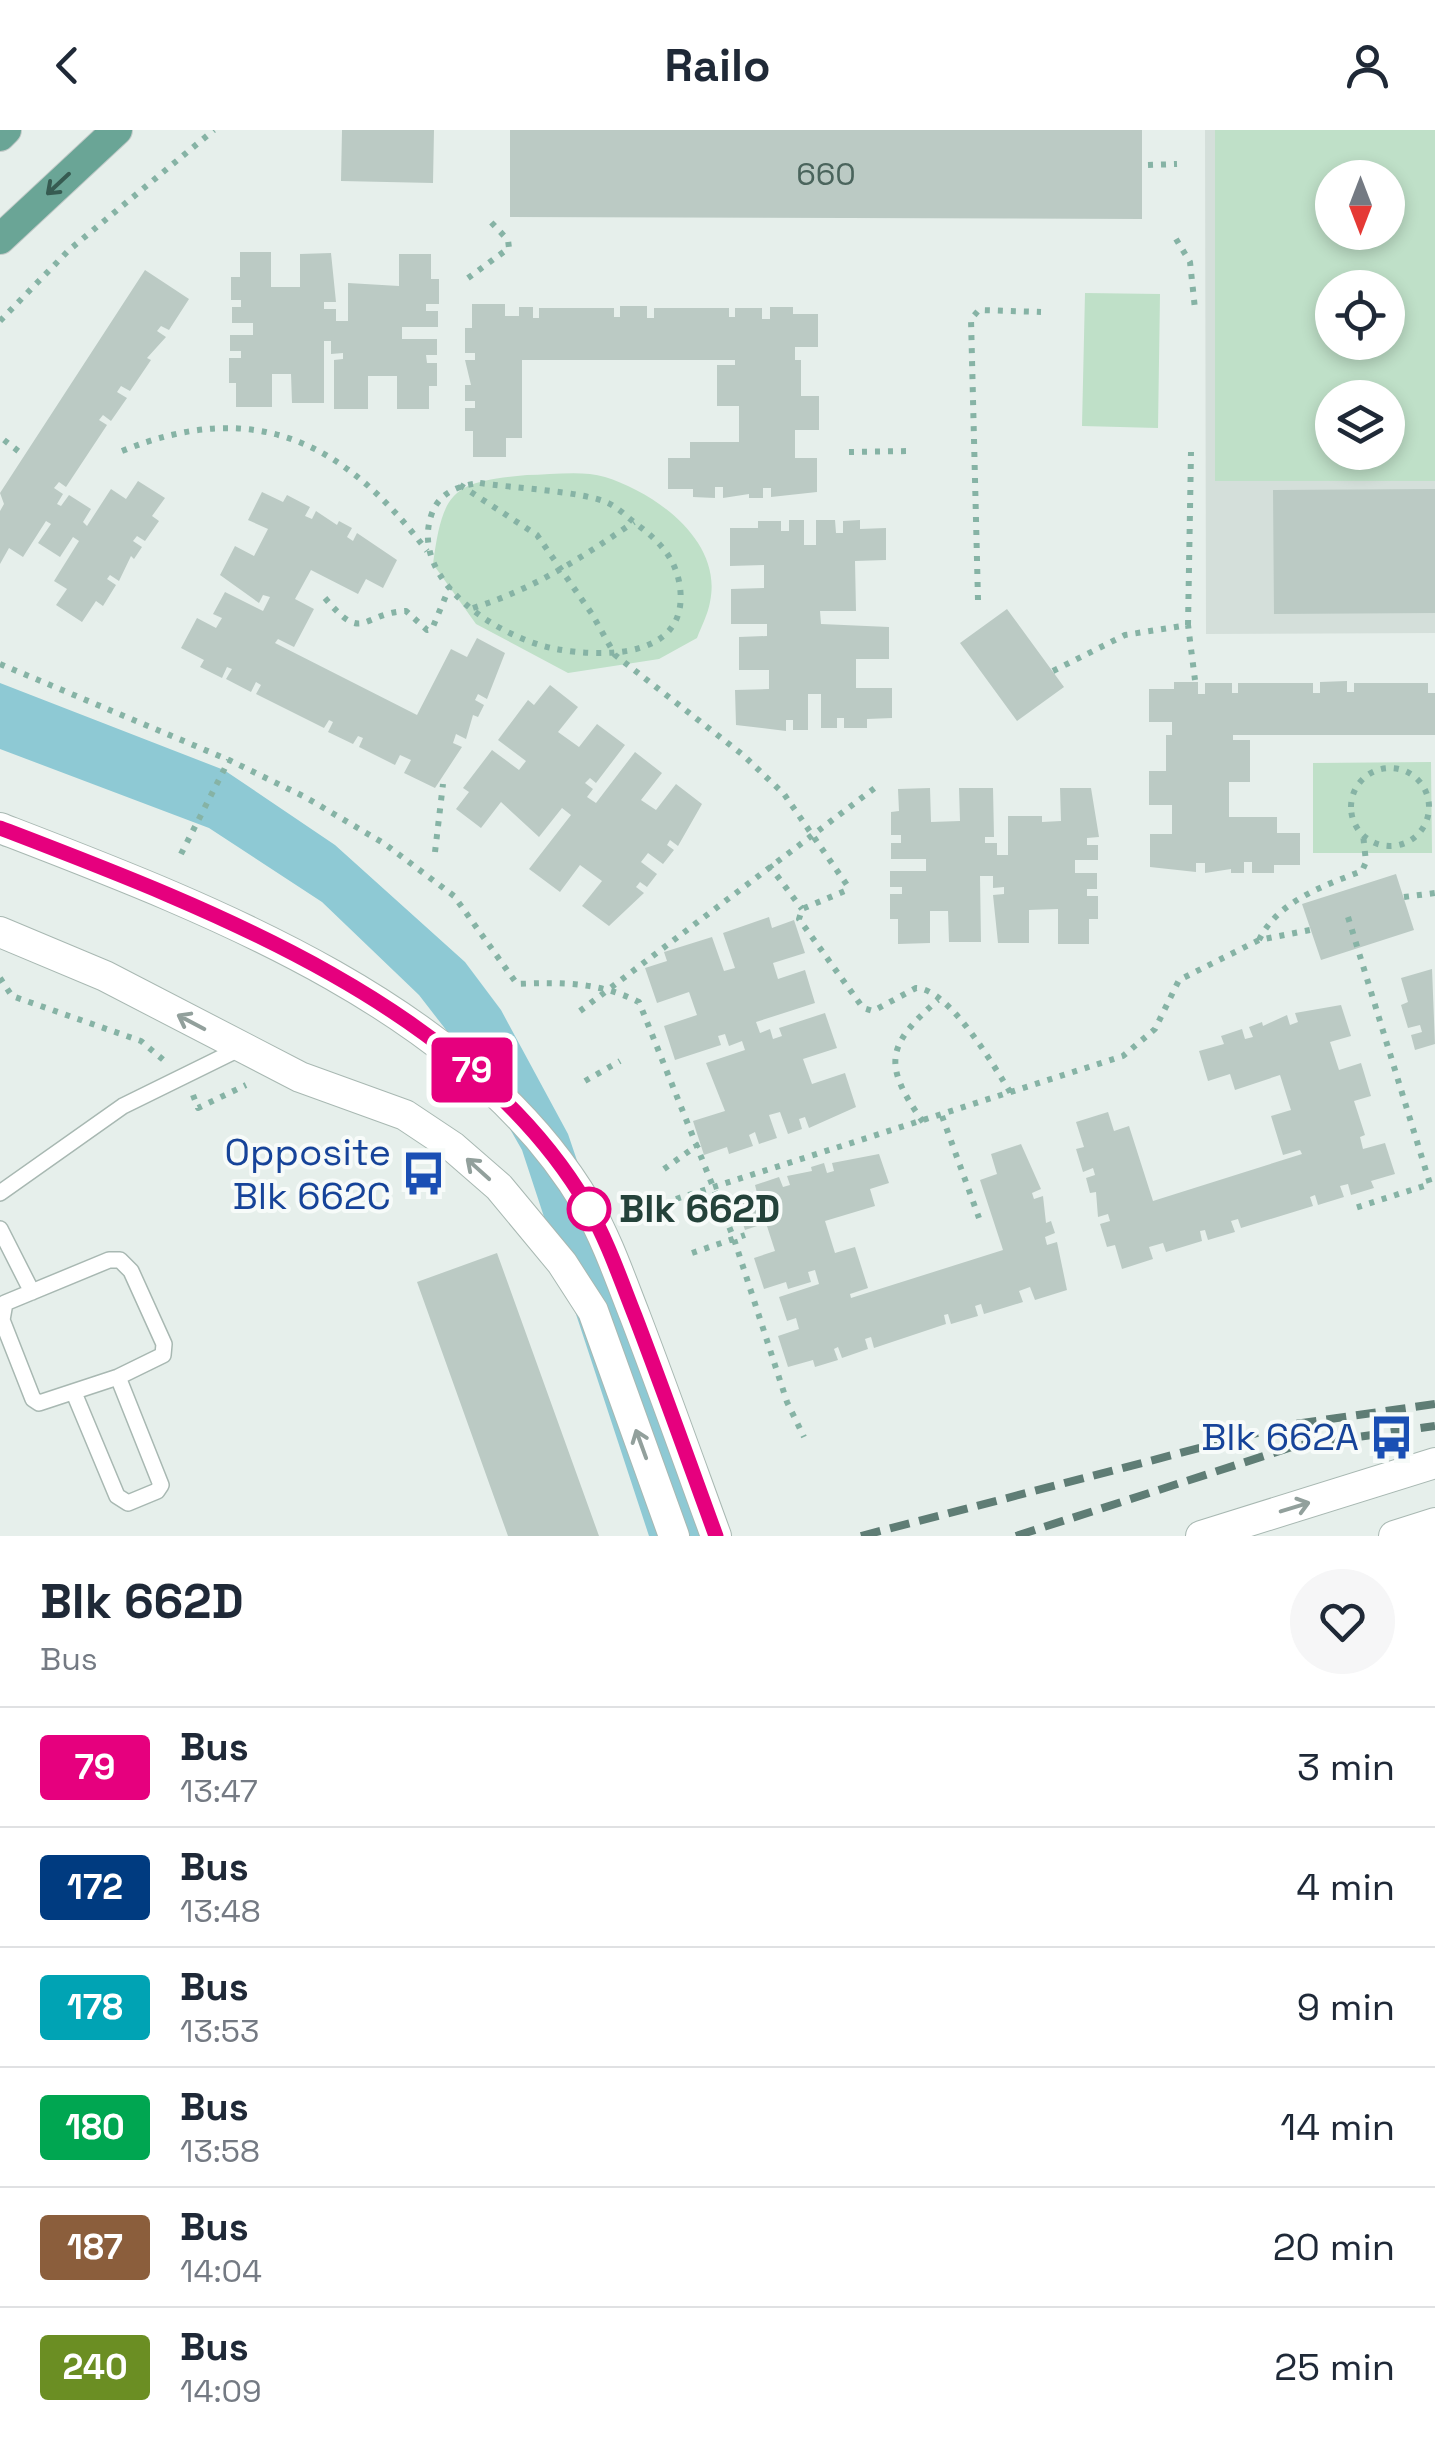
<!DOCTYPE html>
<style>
:root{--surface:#fff;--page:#f6f6f7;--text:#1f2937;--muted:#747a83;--line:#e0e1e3}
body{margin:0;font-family:"Space Grotesk",sans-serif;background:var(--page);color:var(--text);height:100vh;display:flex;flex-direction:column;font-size:38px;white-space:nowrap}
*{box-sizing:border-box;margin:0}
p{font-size:32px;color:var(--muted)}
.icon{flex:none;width:55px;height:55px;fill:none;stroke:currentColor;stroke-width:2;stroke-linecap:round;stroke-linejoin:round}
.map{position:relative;height:1406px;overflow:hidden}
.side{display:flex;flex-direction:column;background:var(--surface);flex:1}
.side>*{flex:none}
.badge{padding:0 20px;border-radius:8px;font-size:35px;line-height:65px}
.needle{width:65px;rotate:180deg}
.fabs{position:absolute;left:1315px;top:30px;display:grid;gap:20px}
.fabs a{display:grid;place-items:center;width:90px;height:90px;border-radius:50%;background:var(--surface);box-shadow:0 5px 15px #0003;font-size:50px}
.map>.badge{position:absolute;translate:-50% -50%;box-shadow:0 0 0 5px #fff}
.round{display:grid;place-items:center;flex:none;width:105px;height:105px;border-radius:52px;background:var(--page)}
.headline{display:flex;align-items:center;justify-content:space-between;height:170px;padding:0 40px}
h1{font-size:48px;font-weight:700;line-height:75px}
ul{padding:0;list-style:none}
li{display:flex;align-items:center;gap:30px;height:120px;padding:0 40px;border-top:2px solid var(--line)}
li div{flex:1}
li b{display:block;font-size:38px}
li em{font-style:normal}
li .badge{min-width:110px;font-weight:700;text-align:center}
header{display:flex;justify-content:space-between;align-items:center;height:130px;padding:0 40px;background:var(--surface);font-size:45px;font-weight:700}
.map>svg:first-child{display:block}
.built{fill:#d4dfda;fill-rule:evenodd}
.green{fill:#bfe0c8;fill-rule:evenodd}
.water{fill:#8ec9d4}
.building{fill:#bbcac4}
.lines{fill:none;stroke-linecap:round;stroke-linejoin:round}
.service-casing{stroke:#a8b8b2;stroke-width:18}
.tertiary-casing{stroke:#a8b8b2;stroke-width:32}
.primary-casing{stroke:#c2cac8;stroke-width:32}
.path{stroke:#86b3a5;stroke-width:6;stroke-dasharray:5 8;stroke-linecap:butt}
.service{stroke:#fff;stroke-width:15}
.tertiary{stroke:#fff;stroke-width:30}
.primary{stroke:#6aa596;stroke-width:30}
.rail{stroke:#5f7d75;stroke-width:8;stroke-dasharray:20 10;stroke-linecap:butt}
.oneway{stroke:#365b51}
.oneway2{stroke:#92a09c}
.line-casing{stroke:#fff;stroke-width:22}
.line{stroke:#e6007e;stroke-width:15}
.stop-dot{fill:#fff;stroke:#e6007e;stroke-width:5}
.labels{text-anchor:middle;stroke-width:8;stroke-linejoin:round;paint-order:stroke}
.number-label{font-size:32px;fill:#4a645c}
.transit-label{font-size:38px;fill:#164399;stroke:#f7fbf9;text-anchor:end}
.stop-label{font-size:38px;font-weight:bold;fill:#24423a;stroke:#f7fbf9;text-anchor:start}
</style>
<header><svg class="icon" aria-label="back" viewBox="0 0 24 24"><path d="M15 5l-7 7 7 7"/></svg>Railo<svg class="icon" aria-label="person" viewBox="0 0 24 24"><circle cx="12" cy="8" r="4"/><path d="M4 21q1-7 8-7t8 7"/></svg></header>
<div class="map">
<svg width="1435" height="1406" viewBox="0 0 1435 1406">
<rect width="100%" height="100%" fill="#e6efeb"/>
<path class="built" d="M 1205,0 L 1435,0 L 1435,503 L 1206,504 ZM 1332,48 L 1388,48 L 1388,102 L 1332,102 ZM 1332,158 L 1388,158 L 1388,212 L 1332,212 ZM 1332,268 L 1388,268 L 1388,322 L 1332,322 Z"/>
<path class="green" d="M 1215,0 L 1435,0 L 1435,351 L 1215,351 ZM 1332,48 L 1388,48 L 1388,102 L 1332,102 ZM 1332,158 L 1388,158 L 1388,212 L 1332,212 ZM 1332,268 L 1388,268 L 1388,322 L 1332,322 Z
M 1085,163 L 1160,164 L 1158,298 L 1082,296 Z
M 527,345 C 551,345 582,340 605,347 C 656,363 723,411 710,472 C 708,484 701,497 697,508 L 659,529 L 568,543 L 476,494 L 433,434 C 443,359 453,352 527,345 Z
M 1431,632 L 1432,723 L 1313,723 L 1313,633 Z"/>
<path class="water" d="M 0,553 L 224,640 L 335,715 L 465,832 L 501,880 L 568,1004 L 606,1116 L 723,1406 L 649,1406 L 522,1020 L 474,936 L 419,865 L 322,772 L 209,698 L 0,619 Z"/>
<path class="building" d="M 342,0 L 434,0 L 433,53 L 341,51 Z
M 510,0 L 1142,0 L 1142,89 L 510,87 Z
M 240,122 L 271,122 L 271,157 L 300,157 L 300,124 L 331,123 L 336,172 L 324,172 L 324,179 L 336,179 L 336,191 L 348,191 L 348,153 L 399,156 L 399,124 L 431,124 L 431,149 L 439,149 L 439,174 L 426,174 L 426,181 L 438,181 L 438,197 L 402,197 L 402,209 L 437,209 L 437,225 L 426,225 L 427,233 L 437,233 L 437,256 L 429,256 L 429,279 L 397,279 L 397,246 L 368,246 L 368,279 L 334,279 L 334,230 L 343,229 L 343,223 L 331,224 L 331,211 L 324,211 L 324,273 L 292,273 L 291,244 L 272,244 L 272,277 L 236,277 L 236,253 L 229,253 L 229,228 L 241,228 L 241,221 L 230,221 L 230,205 L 253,205 L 253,193 L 232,193 L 232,177 L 241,177 L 241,170 L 231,170 L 231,147 L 240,147 Z
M 145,140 L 189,169 L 169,200 L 161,196 L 157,201 L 166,207 L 147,228 L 151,230 L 130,261 L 121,256 L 117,262 L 127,268 L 111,291 L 103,285 L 99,290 L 107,295 L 66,357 L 59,352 L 54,358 L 63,364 L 57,374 L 61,376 L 69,365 L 91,379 L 83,392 L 87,396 L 111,359 L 126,369 L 138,351 L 165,368 L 152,386 L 159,391 L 145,411 L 137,406 L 133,411 L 142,417 L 134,429 L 131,426 L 119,451 L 110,445 L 107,449 L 116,455 L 103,476 L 96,471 L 82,492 L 56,475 L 67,459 L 54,451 L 79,411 L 73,407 L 60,427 L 38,413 L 51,394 L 46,391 L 23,427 L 9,418 L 0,434 L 0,381 L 4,374 L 0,363 Z
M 472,174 L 505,174 L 505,186 L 519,186 L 519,177 L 533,177 L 533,188 L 539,188 L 539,178 L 614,178 L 614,187 L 620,187 L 620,176 L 647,176 L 647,188 L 654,188 L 654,178 L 729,178 L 729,187 L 735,187 L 735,178 L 762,178 L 762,189 L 770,189 L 770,177 L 793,177 L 793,184 L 818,184 L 818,217 L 795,217 L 795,230 L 801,230 L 801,266 L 819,266 L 819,300 L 795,300 L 795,328 L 817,328 L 817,362 L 771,367 L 771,358 L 763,358 L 763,368 L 749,368 L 749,364 L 723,368 L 723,357 L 715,357 L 715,368 L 693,367 L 693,359 L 668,359 L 668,328 L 690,328 L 690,312 L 739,312 L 739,276 L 717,276 L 717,235 L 735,235 L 735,230 L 522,230 L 522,308 L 506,308 L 506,327 L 473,327 L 473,301 L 465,301 L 465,278 L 475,278 L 475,271 L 465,271 L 465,255 L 471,255 L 465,230 L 475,230 L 475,223 L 465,223 L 465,198 L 472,198 Z
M 1435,359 L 1435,483 L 1274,484 L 1273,360 Z
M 262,362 L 283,372 L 287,365 L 310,377 L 305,386 L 312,389 L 316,381 L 337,395 L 339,391 L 352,398 L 347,407 L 353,411 L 357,403 L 397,430 L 383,458 L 366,449 L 358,464 L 311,440 L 295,469 L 314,479 L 294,517 L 278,509 L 275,513 L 417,585 L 451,519 L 467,527 L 477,508 L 505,523 L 487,569 L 478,564 L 475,570 L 484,575 L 478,587 L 473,585 L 466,609 L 456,604 L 453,613 L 462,617 L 435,658 L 404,643 L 411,630 L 400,625 L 395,635 L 359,617 L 363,608 L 358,606 L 353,614 L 328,602 L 333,592 L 329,590 L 324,598 L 256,564 L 261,555 L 256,552 L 251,562 L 226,549 L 232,539 L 227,537 L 222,548 L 200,537 L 204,530 L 181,518 L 197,488 L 216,498 L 222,488 L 213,484 L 225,462 L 263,481 L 270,467 L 263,465 L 259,473 L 220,445 L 235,416 L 254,426 L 268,399 L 248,390 Z
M 789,390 L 804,390 L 804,415 L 816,415 L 816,390 L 835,390 L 836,403 L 843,403 L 843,391 L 860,390 L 860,399 L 886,398 L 886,430 L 855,431 L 856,481 L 820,481 L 821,494 L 889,497 L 889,529 L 856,529 L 856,558 L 892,558 L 892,588 L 867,589 L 867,598 L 844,598 L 844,588 L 837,588 L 837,598 L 821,598 L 821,564 L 808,564 L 808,600 L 793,600 L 793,590 L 786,590 L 786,601 L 736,595 L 735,560 L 769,559 L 769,540 L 739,540 L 739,507 L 767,506 L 767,494 L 731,494 L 731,459 L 764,458 L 764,435 L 730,436 L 730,398 L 758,398 L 758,391 L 781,391 L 781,401 L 789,401 Z
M 1007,479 L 1064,557 L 1017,591 L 960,513 Z
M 1347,551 L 1347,562 L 1354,562 L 1354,553 L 1428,553 L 1428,563 L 1435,563 L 1435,605 L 1233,605 L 1233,610 L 1250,610 L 1250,652 L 1229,652 L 1229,687 L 1277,687 L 1277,703 L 1300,703 L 1300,735 L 1274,735 L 1274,743 L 1252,743 L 1252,732 L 1244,732 L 1244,743 L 1231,743 L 1231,739 L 1205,743 L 1205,733 L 1196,733 L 1196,742 L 1150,737 L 1150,704 L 1172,704 L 1172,675 L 1149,675 L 1149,641 L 1166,641 L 1166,605 L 1172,605 L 1172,592 L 1149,592 L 1149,559 L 1174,559 L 1174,552 L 1198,552 L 1198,564 L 1205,564 L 1205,553 L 1232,553 L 1232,563 L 1238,563 L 1238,553 L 1313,553 L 1313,563 L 1320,563 L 1320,552 Z
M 550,555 L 578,577 L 558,602 L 579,617 L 597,594 L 625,615 L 596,653 L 590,648 L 585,653 L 593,659 L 587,667 L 596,673 L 635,622 L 662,643 L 641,670 L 656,680 L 676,654 L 702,674 L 678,716 L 670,710 L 667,715 L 674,720 L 663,734 L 648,723 L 641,732 L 657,744 L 647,757 L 640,752 L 636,757 L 644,763 L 609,796 L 582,776 L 602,751 L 580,735 L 560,762 L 529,739 L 571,685 L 562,678 L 539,707 L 501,672 L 481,698 L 456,679 L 469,662 L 463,658 L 492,620 L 519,640 L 526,631 L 498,610 L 528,570 L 534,575 Z
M 930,658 L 931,692 L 960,691 L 959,658 L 993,658 L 994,707 L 985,707 L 985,713 L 997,713 L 997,725 L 1008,725 L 1008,686 L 1042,686 L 1042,692 L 1061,691 L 1060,658 L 1091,658 L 1099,707 L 1087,708 L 1087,715 L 1098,715 L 1098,730 L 1075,730 L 1075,743 L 1097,743 L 1097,759 L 1087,759 L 1087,766 L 1098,766 L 1098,789 L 1089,789 L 1089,814 L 1058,814 L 1058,779 L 1029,780 L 1029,813 L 998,813 L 993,765 L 1004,764 L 1004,757 L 993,758 L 993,746 L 980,746 L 981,812 L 949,812 L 948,781 L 930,781 L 930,813 L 898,814 L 898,789 L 890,789 L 890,764 L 902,764 L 902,757 L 890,757 L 890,741 L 926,741 L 926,729 L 891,729 L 891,713 L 901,713 L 901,705 L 891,705 L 891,682 L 899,681 L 898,659 Z
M 1396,744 L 1414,800 L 1321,830 L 1302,774 Z
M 769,787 L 772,798 L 794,790 L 805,823 L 773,833 L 778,849 L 805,840 L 815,873 L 756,892 L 760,903 L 770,899 L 773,909 L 782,906 L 779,898 L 825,883 L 837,918 L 803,929 L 812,954 L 845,943 L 856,977 L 809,998 L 805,987 L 799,989 L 802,999 L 788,1004 L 780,982 L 769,985 L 777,1008 L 759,1014 L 755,1002 L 749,1005 L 753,1016 L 729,1024 L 727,1017 L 704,1025 L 693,991 L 725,981 L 706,933 L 745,920 L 742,911 L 729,916 L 725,904 L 718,906 L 721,915 L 675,930 L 664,896 L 697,885 L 689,862 L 657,873 L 645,838 L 667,831 L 664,822 L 712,807 L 724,841 L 735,838 L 723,803 Z
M 1432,839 L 1435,914 L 1415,920 L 1411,905 L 1422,902 L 1420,895 L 1408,898 L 1401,875 L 1408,872 L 1401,848 Z
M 1341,875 L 1351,906 L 1330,912 L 1339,940 L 1361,933 L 1371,966 L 1354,971 L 1365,1005 L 1360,1007 L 1363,1019 L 1385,1013 L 1395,1044 L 1371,1051 L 1374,1058 L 1351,1065 L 1348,1054 L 1340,1056 L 1344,1067 L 1318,1075 L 1315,1065 L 1310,1067 L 1313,1076 L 1241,1098 L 1238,1089 L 1231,1091 L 1235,1102 L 1208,1110 L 1205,1100 L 1200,1101 L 1202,1111 L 1166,1122 L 1163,1113 L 1149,1117 L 1153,1129 L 1122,1139 L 1115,1115 L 1107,1117 L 1100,1094 L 1110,1091 L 1108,1084 L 1098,1087 L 1096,1062 L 1090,1063 L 1086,1048 L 1095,1045 L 1093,1038 L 1083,1042 L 1076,1019 L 1084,1017 L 1076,992 L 1108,982 L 1114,1001 L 1129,996 L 1153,1071 L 1302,1024 L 1300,1020 L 1283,1025 L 1271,986 L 1291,980 L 1280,945 L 1235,960 L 1230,944 L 1208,951 L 1199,921 L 1224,914 L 1221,906 L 1242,899 L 1245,909 L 1253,907 L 1249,897 L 1262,892 L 1263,896 L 1287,885 L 1290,895 L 1298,892 L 1295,883 Z
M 1021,1014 L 1041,1059 L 1032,1063 L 1034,1069 L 1043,1066 L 1046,1093 L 1051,1091 L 1055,1103 L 1045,1107 L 1047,1115 L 1057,1112 L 1067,1160 L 1035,1170 L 1030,1157 L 1019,1161 L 1023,1172 L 984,1184 L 981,1174 L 975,1176 L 978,1186 L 951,1194 L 948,1184 L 944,1185 L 946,1194 L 874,1218 L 871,1207 L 865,1209 L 868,1219 L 842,1228 L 838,1217 L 834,1219 L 838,1230 L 815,1237 L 813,1230 L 788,1237 L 778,1206 L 799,1199 L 796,1188 L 787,1191 L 779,1167 L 819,1154 L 815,1140 L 808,1142 L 811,1152 L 788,1159 L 786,1152 L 764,1159 L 754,1128 L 775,1121 L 766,1093 L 745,1100 L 735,1070 L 757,1063 L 755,1055 L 779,1047 L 783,1057 L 790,1055 L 787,1046 L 812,1041 L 811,1037 L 824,1033 L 827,1043 L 834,1041 L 832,1033 L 879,1024 L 889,1053 L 870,1059 L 875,1076 L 825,1091 L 835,1123 L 855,1117 L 868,1158 L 850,1164 L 851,1168 L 1003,1120 L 980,1050 L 997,1044 L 991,1024 Z
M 497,1123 L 599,1406 L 508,1406 L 417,1152 Z"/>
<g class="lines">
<defs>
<path id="service" d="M 0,1063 L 123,976 L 241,918
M 0,1099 L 32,1162
M 109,1130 L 120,1130 L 131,1141 L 164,1214 L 163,1225 L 118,1247 L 39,1273 L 33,1269 L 2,1190 L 5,1173 Z
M 74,1263 L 117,1366 L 128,1373 L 157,1361 L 161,1355 L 118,1247"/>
<path id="tertiary" d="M 0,698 C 205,777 470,876 587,1075 C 607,1110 620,1148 635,1186 C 663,1259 689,1332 716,1406
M 0,802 L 105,846 L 300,947 L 405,985 L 453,1017 L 499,1057 L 562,1133 L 593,1181 L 674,1406
M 1201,1406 L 1435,1333
M 1394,1406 L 1435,1393"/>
<path id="primary" d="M 0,6 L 6,0
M 0,109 L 117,0"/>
</defs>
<use href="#service" class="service-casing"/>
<use href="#tertiary" class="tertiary-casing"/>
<use href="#primary" class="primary-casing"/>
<path class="path" d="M 1148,35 L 1177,34
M 1176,109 L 1190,132 L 1195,179
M 468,148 L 509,118 L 508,110 L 487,88
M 0,191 L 69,120 L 214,0
M 4,310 L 22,324
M 122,321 C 255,267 345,312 427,421
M 849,322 L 910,321
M 480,353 C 511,358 583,361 608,373 C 619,378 629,389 639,396 C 660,412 676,429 680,457 C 689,528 605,528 556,519 C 501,509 407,451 432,383 C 440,362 460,355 480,353 Z
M 460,355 L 537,405 L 592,484 L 615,525 L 743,625 L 784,664 L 847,755 L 845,761 L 802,779 L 799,789 L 863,878 L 873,881 L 916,858 C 950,859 995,938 1012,965
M 325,468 C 364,515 361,483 406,481 L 427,500 L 432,499 L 450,456
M 978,470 L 971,189 L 979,180 L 1041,182
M 473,478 C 534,459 581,428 634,392
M 1188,495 L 1191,322
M 0,534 L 229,630 L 305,667 L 385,714 L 454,766 L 517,854 C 561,852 599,852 639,872 L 734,1109 L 787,1272 L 804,1307
M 1053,541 L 1125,505 L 1188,495 L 1195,550
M1351 677a39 39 0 1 1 78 0a39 39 0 1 1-78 0Z
M 435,722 L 443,654
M 181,724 L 229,630
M 769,735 L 802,779
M 1404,767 L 1435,763
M 1348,787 L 1430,1054 L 1355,1078
M 1259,810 C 1278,771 1323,756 1362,741 L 1366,732 L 1363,704
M 0,848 L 12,866 L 141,911 L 167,933
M 580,881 L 880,654
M 585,951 L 620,931
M 193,965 L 198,978 L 246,955
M 942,986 L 979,1088
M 923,992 C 883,935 885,916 938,870
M 664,1039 L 699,1014
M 676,1069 L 1123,926 L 1155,899 L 1179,850 L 1259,810 L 1310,800
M 692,1123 L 745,1105"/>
<use href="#service" class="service"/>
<use href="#tertiary" class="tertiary"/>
<use href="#primary" class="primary"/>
<path class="rail" d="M 861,1406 L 1288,1295 L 1435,1274
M 1016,1406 L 1295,1316 L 1435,1296"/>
</g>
<defs><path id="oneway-shaft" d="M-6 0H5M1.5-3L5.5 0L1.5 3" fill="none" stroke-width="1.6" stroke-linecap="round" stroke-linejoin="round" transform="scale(2.5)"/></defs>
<use class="oneway" href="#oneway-shaft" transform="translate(58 54) rotate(137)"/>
<g class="oneway2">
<use href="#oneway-shaft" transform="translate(191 892) rotate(-152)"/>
<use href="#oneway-shaft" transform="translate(478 1039) rotate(-138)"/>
<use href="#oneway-shaft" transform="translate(641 1314) rotate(-110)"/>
<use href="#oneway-shaft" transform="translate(1295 1377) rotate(-17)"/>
</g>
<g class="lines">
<defs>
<path id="line" d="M 0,698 C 206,777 470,876 587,1075 C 607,1110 620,1148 635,1186 C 663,1259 689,1332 716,1406"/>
</defs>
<use href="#line" class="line-casing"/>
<use href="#line" class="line"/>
</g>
<defs>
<symbol id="bus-bare" viewBox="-9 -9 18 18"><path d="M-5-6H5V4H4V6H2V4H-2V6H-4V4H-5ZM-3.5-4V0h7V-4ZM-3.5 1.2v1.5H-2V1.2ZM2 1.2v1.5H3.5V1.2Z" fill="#1a4fb4" stroke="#f7fbf9" stroke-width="2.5" paint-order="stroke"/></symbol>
</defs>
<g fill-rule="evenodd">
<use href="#bus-bare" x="392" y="1012" width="63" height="63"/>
<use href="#bus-bare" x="1360" y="1276" width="63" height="63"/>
</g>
<circle class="stop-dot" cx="589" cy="1079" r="20"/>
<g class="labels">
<g class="number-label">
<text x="826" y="55">660</text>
</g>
<g class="transit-label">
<text x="391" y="1035">Opposite<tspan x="391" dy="44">Blk 662C</tspan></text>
<text x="1359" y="1320">Blk 662A</text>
</g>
<g class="stop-label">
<text x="619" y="1092">Blk 662D</text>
</g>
</g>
</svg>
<div class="fabs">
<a><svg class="needle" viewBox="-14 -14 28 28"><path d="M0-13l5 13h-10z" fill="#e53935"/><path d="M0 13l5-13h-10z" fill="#747a83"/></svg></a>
<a><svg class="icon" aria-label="locate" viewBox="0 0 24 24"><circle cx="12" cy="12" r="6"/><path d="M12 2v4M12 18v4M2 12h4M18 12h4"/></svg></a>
<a><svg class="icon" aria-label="layers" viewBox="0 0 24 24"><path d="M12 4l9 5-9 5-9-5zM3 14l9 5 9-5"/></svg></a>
</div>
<b class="badge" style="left:472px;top:940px;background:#e6007e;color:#fff">79</b>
</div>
<section class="side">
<div class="headline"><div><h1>Blk 662D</h1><p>Bus</p></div><a class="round"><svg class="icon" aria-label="heart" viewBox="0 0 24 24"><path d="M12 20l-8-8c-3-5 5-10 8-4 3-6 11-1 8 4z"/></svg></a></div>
<ul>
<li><span class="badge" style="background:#e6007e;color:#fff">79</span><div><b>Bus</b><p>13:47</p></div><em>3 min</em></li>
<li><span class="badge" style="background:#003b80;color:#fff">172</span><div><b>Bus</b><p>13:48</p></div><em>4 min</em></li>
<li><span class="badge" style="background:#00a3b4;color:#fff">178</span><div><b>Bus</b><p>13:53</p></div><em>9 min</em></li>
<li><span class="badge" style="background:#00a651;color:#fff">180</span><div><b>Bus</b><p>13:58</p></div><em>14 min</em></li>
<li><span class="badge" style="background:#8b5e3c;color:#fff">187</span><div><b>Bus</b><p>14:04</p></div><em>20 min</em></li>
<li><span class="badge" style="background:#6b8e23;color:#fff">240</span><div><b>Bus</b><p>14:09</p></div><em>25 min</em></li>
</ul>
</section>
